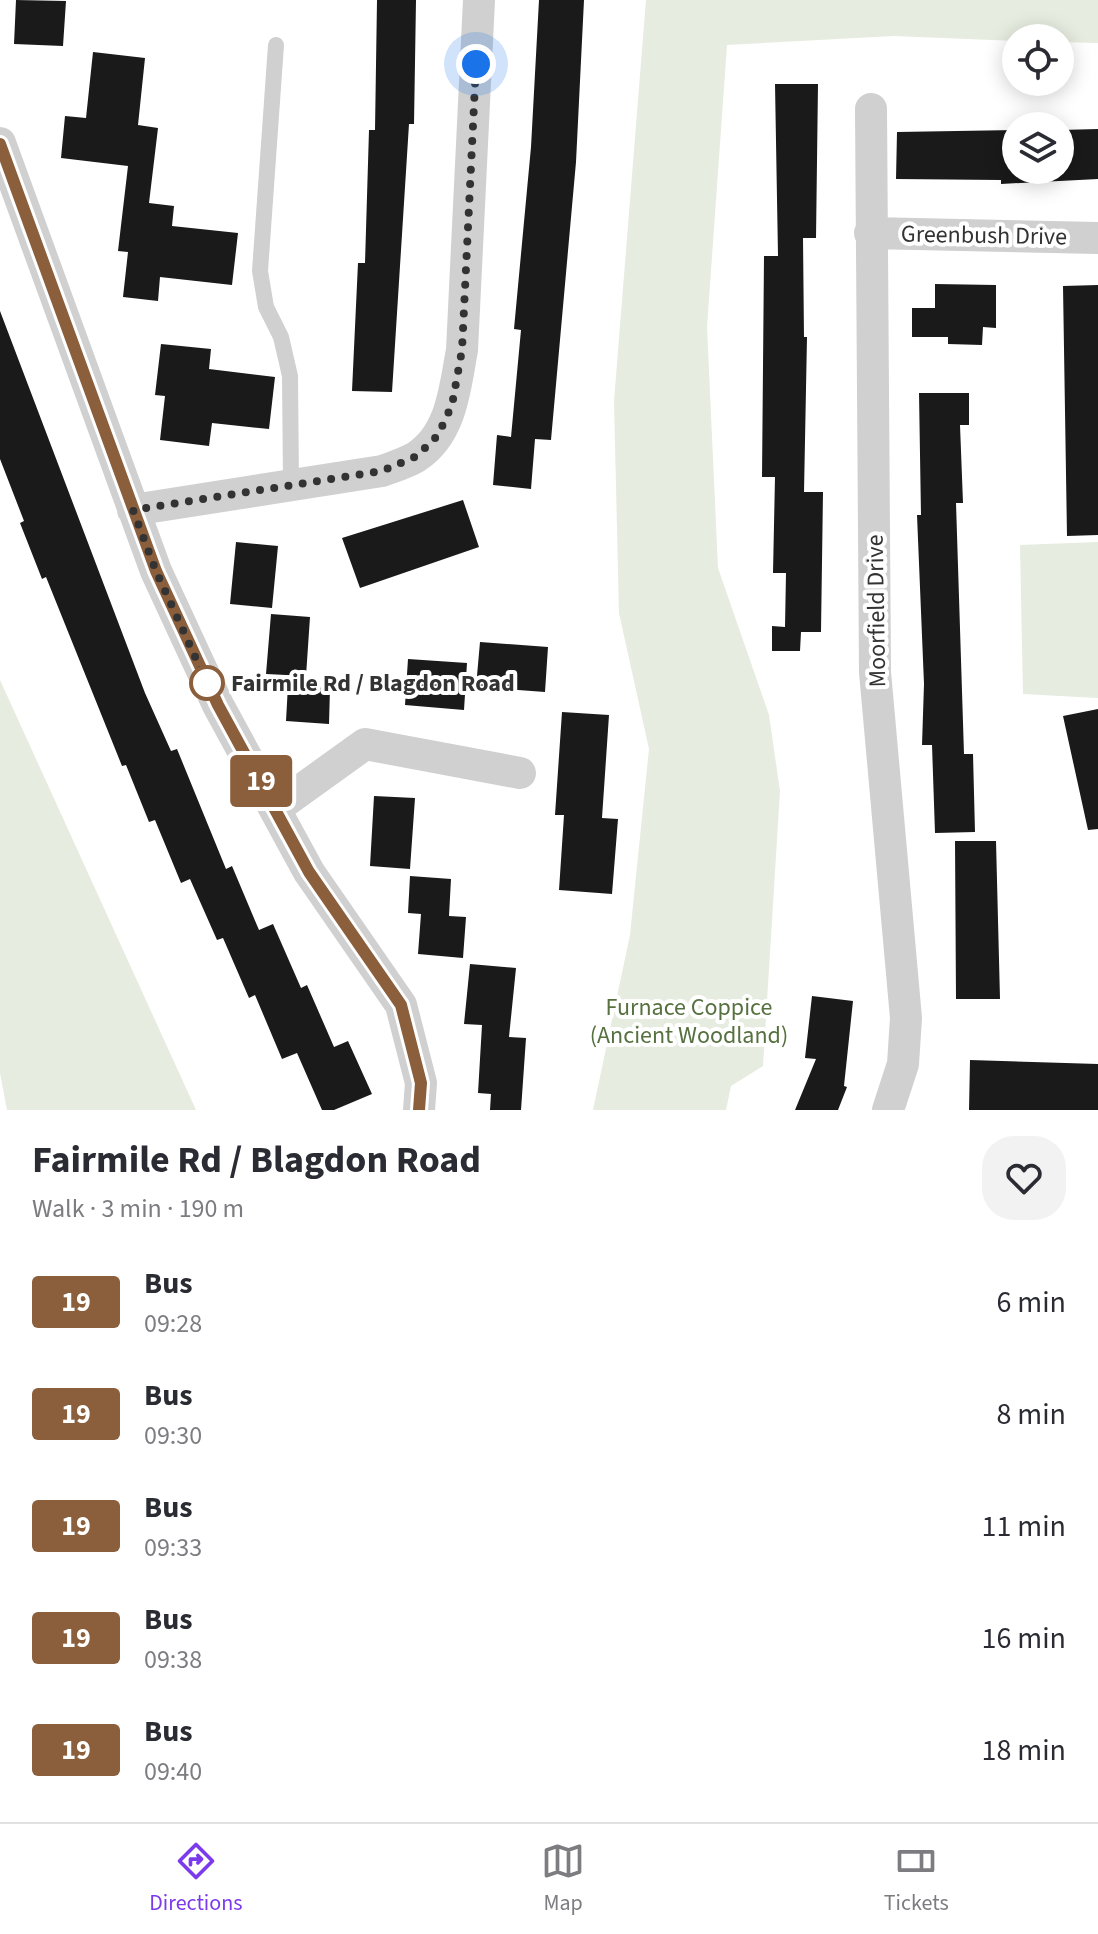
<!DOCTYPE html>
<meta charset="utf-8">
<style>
:root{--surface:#fff;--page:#f2f2f3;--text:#2b2b33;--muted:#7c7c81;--line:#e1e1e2;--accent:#7c3aed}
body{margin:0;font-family:"Source Sans 3",sans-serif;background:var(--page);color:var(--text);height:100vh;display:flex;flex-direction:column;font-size:30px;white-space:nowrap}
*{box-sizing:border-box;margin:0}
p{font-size:26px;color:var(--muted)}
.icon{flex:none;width:44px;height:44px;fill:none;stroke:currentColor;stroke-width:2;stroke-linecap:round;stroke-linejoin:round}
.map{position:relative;height:1110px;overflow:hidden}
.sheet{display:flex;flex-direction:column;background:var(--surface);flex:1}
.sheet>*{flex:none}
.badge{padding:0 16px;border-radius:6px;font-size:28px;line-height:52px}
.controls{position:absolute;left:1002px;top:24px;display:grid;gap:16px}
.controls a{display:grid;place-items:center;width:72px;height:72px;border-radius:50%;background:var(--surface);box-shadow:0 4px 20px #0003;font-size:40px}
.you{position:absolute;width:40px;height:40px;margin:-20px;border:6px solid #fff;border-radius:50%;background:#1a73e8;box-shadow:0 0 0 12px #1a73e833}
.map>.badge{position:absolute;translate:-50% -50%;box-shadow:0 0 0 4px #fff}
.round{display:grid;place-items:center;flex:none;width:84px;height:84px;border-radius:32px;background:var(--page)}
.summary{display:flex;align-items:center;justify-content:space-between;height:136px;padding:0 32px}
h1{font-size:38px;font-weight:700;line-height:60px}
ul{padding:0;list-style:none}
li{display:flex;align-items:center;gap:24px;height:112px;padding:0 32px}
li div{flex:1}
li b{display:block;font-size:30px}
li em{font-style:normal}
li .badge{min-width:88px;font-weight:700;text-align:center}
.tabs{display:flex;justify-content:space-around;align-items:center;height:112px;border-top:2px solid var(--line);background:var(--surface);font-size:22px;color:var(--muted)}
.tabs a{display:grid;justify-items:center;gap:4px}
.tabs .current{color:var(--accent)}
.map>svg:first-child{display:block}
.green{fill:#e6ecdf}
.building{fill:#1a1a1a}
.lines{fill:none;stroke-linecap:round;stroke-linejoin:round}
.service{stroke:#d0d0d0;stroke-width:16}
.minor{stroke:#d0d0d0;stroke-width:32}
.line-casing{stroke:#fff;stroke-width:18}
.line{stroke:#8b5e3c;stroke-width:12}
.walk{stroke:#333;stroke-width:8;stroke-dasharray:0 14.4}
.stop-dot{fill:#fff;stroke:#8b5e3c;stroke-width:4}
.labels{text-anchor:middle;stroke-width:8;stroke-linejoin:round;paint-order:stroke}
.street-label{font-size:24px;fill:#333;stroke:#fff}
.stop-label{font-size:24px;font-weight:bold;fill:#333;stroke:#fff;text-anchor:start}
.park-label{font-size:24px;fill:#56703f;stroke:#fff}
</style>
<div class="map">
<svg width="1098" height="1110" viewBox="0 0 1098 1110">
<rect width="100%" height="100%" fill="#fff"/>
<path class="green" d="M 646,0 L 1098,0 L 1098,43 L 1060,42 L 1060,38 L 1016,38 L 1016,41 L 894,36 L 727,45 L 707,327 L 718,568 L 769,715 L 780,791 L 763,1066 L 731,1086 L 726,1110 L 593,1110 L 630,935 L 649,749 L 619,613 L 614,401 Z
M 1098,542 L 1098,698 L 1023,694 L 1020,545 Z
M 0,680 L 196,1110 L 7,1110 L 0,1073 Z"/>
<path class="building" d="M 16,0 L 66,1 L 63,46 L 14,44 Z
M 377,0 L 416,0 L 414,124 L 409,124 L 392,392 L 352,391 L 358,263 L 365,263 L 369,130 L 375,130 Z
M 539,0 L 584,0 L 576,162 L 551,440 L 535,439 L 531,489 L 493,485 L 497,435 L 511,437 L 521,330 L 514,329 L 531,147 Z
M 93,52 L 145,58 L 138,125 L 158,128 L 149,203 L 174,206 L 172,226 L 238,233 L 232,285 L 160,277 L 158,301 L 123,297 L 128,252 L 118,251 L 128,166 L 61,158 L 65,116 L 86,118 Z
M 775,84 L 818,84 L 816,238 L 803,238 L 804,337 L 807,337 L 804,492 L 823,492 L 821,632 L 801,632 L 800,651 L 772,651 L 772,626 L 785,627 L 786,573 L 773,573 L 775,477 L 762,477 L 764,256 L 778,256 Z
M 1098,129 L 1098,179 L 1001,184 L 1001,180 L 896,179 L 897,132 L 1016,130 L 1016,170 L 1060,170 L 1060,130 Z
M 935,284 L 996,285 L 996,328 L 983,327 L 982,345 L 948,344 L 948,337 L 912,337 L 912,308 L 935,308 Z
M 1098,285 L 1098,535 L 1067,536 L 1063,286 Z
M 0,311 L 145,693 L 171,751 L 177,749 L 226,869 L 232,866 L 259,930 L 273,924 L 301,988 L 307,985 L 334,1047 L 348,1041 L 372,1094 L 334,1110 L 322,1110 L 297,1053 L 282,1059 L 255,995 L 249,998 L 223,938 L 217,940 L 190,879 L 181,883 L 155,820 L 149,822 L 126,765 L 122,766 L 46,577 L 42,579 L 20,523 L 24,521 L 0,459 Z
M 161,344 L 211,349 L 209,369 L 275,377 L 269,429 L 212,423 L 209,446 L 160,440 L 165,396 L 155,395 Z
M 919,393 L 969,393 L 969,425 L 960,425 L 963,503 L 956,503 L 964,754 L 973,754 L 975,832 L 935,833 L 932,745 L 922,745 L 924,684 L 917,515 L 921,515 Z
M 463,500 L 479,547 L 360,588 L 342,538 Z
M 236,542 L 278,546 L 272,608 L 230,604 Z
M 271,614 L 310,617 L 306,676 L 266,674 Z
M 480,642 L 548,647 L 545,692 L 476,687 Z
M 408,659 L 467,663 L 464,710 L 405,705 Z
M 288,685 L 330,688 L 329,724 L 286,721 Z
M 1098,709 L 1098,829 L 1088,830 L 1063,716 Z
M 562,712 L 609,715 L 602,818 L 618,819 L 612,894 L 559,890 L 564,815 L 555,815 Z
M 374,796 L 415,798 L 410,869 L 370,866 Z
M 955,841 L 996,841 L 1000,999 L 956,999 Z
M 410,876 L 451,879 L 449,916 L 466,917 L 463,958 L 418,954 L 421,914 L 408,913 Z
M 470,964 L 516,968 L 509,1037 L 526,1038 L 521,1110 L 490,1110 L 491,1094 L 478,1093 L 482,1025 L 464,1024 Z
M 812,996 L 853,1001 L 844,1086 L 847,1087 L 838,1110 L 795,1110 L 816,1059 L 805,1058 Z
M 970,1060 L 1098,1064 L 1098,1110 L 969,1110 Z"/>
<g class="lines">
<path class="service" d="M 276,45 L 260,271 L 266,307 L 281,337 L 290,376 L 291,486"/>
<path class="minor" d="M 871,109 L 875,672 L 906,1018 L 903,1064 L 888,1110
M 0,143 L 156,571 L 218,705 L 309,872 L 401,1005 L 421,1083 L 419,1110
M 870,233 L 1098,238
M 133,510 L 382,471 C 393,467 406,463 416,457 C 452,434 455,387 462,350 L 479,0
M 276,808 L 365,744 L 520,773"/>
</g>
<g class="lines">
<defs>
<path id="line" d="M 0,144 L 156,571 L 218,705 L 309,872 L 401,1005 L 421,1083 L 419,1110"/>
</defs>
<use href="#line" class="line-casing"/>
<use href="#line" class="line"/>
<path class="walk" d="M 207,683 L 156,571 L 133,510 L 382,471 L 417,456 L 438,435 L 452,405 L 462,350 L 476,64"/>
</g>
<circle class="stop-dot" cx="207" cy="683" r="16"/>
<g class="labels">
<g class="street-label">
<text transform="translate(984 235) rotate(1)" y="8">Greenbush Drive</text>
<text transform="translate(876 611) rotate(-91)" y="8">Moorfield Drive</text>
</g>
<g class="stop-label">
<text x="231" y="691">Fairmile Rd / Blagdon Road</text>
</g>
<g class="park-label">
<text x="689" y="1015">Furnace Coppice<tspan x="689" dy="28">(Ancient Woodland)</tspan></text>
</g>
</g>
</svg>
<div class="controls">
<a><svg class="icon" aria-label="locate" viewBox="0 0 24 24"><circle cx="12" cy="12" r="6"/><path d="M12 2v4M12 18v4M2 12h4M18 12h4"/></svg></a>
<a><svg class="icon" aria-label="layers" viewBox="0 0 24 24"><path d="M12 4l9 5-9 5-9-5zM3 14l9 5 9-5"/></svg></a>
</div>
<div class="you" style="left:476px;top:64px"></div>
<b class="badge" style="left:261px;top:781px;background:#8b5e3c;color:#fff">19</b>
</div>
<section class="sheet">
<div class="summary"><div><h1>Fairmile Rd / Blagdon Road</h1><p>Walk · 3 min · 190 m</p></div><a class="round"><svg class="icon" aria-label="heart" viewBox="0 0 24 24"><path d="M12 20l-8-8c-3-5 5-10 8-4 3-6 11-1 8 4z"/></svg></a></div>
<ul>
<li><span class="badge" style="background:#8b5e3c;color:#fff">19</span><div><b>Bus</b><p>09:28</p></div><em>6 min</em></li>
<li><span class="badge" style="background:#8b5e3c;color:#fff">19</span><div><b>Bus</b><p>09:30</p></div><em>8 min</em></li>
<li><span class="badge" style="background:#8b5e3c;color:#fff">19</span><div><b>Bus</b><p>09:33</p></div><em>11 min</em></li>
<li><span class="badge" style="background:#8b5e3c;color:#fff">19</span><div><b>Bus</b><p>09:38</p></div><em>16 min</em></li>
<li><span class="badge" style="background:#8b5e3c;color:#fff">19</span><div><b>Bus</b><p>09:40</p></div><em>18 min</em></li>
</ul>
</section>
<nav class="tabs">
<a class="current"><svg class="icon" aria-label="directions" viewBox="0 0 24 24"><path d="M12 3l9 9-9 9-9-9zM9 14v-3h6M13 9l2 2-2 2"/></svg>Directions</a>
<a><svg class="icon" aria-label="map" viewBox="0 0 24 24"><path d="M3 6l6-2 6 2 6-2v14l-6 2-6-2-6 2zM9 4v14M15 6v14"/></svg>Map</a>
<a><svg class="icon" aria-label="tickets" viewBox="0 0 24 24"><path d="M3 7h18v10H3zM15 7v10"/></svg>Tickets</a>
</nav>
